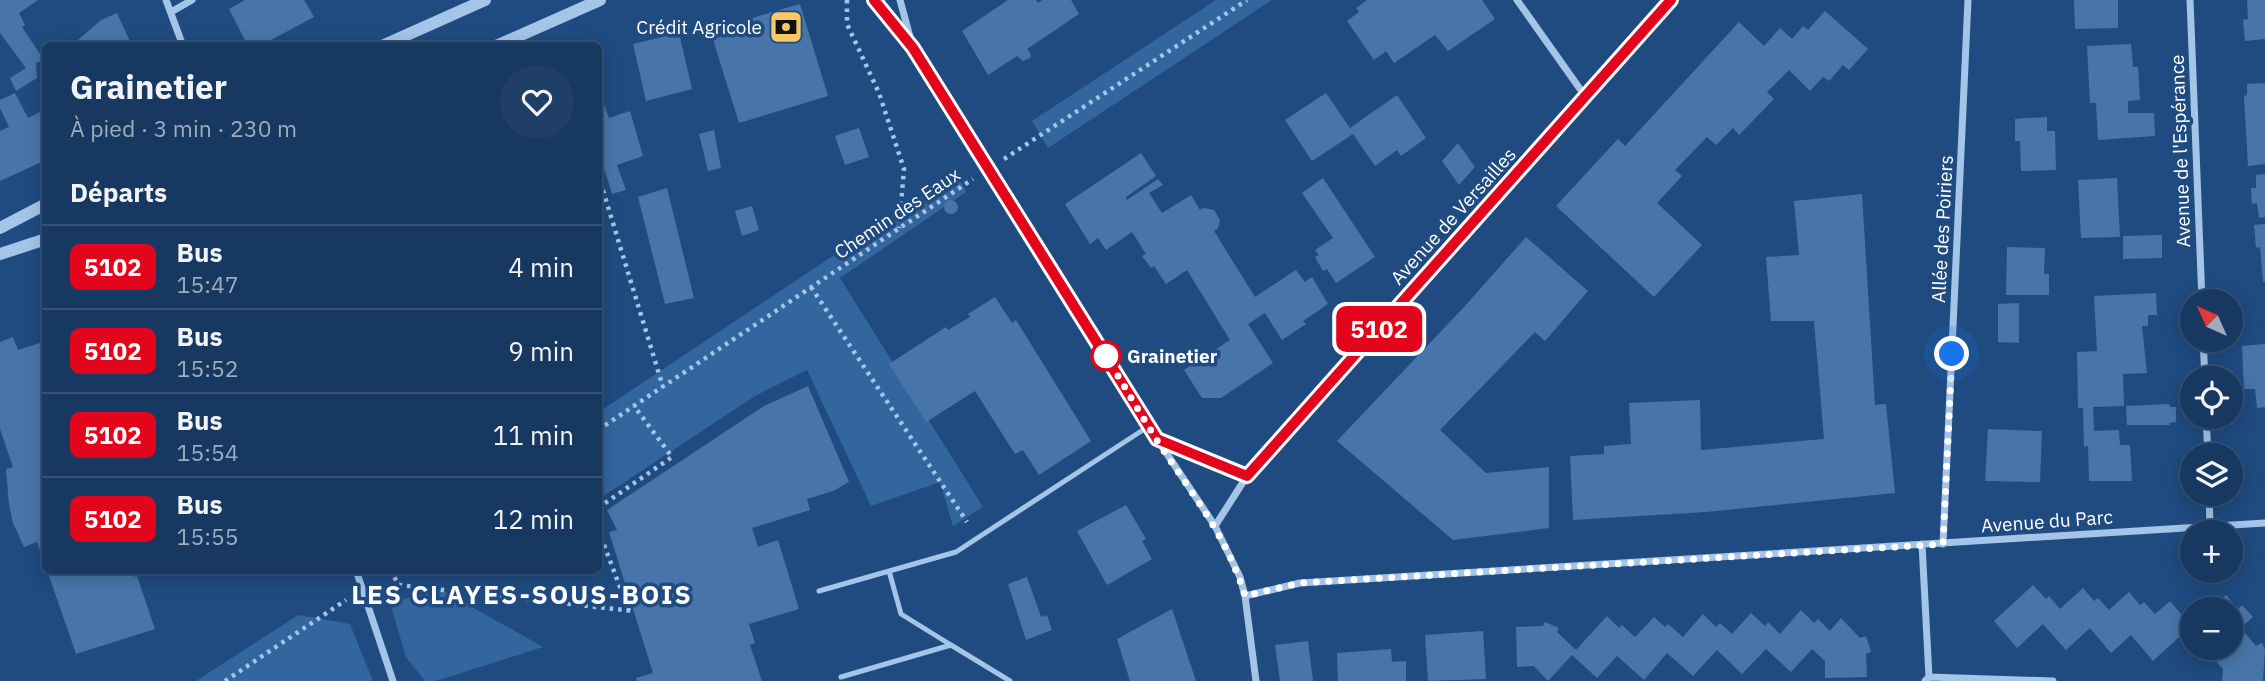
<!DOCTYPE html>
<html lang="fr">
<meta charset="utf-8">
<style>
:root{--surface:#173860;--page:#203f66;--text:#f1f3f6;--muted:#9eacbd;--line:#365275}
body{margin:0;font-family:"IBM Plex Sans",sans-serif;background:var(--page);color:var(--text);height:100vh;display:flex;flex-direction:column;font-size:26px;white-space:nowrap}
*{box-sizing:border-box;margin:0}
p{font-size:23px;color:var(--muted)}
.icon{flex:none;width:38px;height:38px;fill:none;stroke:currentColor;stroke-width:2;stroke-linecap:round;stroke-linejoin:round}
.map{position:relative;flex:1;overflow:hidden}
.side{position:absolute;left:42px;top:42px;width:560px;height:532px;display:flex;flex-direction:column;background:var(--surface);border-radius:10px;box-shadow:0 4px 18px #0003,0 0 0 2px var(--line)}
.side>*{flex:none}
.badge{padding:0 14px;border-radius:10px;font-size:24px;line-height:46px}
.needle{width:46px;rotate:315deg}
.controls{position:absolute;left:2180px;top:289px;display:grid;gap:14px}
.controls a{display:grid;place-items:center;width:63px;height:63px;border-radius:50%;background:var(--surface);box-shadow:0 4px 18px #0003,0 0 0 2px var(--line);font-size:35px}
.you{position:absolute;width:35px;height:35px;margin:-18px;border:5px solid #fff;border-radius:50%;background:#1a73e8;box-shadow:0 0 0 10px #1a73e833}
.map>.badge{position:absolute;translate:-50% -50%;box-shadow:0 0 0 4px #fff}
h2{padding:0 28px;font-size:26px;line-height:63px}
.round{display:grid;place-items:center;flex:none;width:74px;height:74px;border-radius:37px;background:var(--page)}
.headline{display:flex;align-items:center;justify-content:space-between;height:119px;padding:0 28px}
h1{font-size:33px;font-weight:700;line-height:52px}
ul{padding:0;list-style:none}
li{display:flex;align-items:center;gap:21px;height:84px;padding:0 28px;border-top:2px solid var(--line)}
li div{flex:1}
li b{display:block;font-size:26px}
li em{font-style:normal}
li .badge{min-width:77px;font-weight:700;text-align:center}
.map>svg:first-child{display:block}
.green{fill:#33659e}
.building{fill:#4875a9}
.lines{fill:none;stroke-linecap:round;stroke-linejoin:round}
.path{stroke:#a4c4e8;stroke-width:4.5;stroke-dasharray:3.5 5;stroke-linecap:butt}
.service{stroke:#a4c4e8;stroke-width:5}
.minor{stroke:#a4c4e8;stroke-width:7}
.tertiary{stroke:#a4c4e8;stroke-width:12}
.line-casing{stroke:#fff;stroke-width:16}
.line{stroke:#e3051b;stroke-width:10}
.walk{stroke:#fff;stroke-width:7;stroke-dasharray:0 12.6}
.stop-dot{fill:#fff;stroke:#e3051b;stroke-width:3.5}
.labels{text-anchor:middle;stroke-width:7;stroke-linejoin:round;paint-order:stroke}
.poi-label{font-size:19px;fill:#fff;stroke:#1f4b80;text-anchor:end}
.street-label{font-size:19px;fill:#fff;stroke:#1f4b80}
.stop-label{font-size:19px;font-weight:bold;fill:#fff;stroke:#1f4b80;text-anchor:start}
.district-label{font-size:26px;font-weight:bold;letter-spacing:2px;fill:#fff;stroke:#1f4b80}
</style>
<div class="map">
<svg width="2265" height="681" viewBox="0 0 2265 681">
<rect width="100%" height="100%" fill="#1f4b80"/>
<path class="green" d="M 1216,0 L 1272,0 L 1048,148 L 1032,121 Z
M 957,173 L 966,192 L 840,278 L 983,507 L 953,526 L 940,482 L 871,506 L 807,370 L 755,396 L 599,499 L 599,412 Z
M 440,589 L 543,647 L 436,681 L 425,681 L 406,657 L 390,603 Z
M 298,615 L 350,624 L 373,681 L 196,681 Z"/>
<path class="building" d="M 0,0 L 38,0 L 19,13 L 25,25 L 22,27 L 44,60 L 36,63 L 37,78 L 16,91 L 10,78 L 26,68 L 0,33 Z
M 245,0 L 304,0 L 314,17 L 260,46 L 248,46 L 229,9 Z
M 1008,0 L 1036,0 L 1038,3 L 1042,0 L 1071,0 L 1079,14 L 1027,49 L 1031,54 L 1030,58 L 1023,61 L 1017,56 L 988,75 L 962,31 Z
M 1367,0 L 1482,0 L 1495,19 L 1448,51 L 1435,35 L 1394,63 L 1386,51 L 1374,60 L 1347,21 L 1359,12 L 1356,8 Z
M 2074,0 L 2118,0 L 2118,28 L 2075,29 Z
M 2247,0 L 2265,0 L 2265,39 L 2245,41 L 2243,20 L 2248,19 Z
M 800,4 L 828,96 L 739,123 L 710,30 Z
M 1825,11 L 1868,49 L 1849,70 L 1843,65 L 1829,81 L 1823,77 L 1810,91 L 1789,70 L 1767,92 L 1774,99 L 1739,135 L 1733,128 L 1716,145 L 1707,137 L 1675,170 L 1682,176 L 1657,203 L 1702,245 L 1654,297 L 1556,206 L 1618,139 L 1625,146 L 1739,22 L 1764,46 L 1780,28 L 1792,39 L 1803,26 L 1808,30 Z
M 117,13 L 132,46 L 71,46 L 101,20 Z
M 679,33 L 692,89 L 646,101 L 633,44 Z
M 2131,44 L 2133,67 L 2138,67 L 2140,100 L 2128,101 L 2128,113 L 2154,113 L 2155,136 L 2098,140 L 2096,103 L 2090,103 L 2087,46 Z
M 2265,83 L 2265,164 L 2248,166 L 2244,96 L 2247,95 L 2247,84 Z
M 598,88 L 609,118 L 630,111 L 643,156 L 617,165 L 626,190 L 612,194 L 598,149 Z
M 15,93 L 28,118 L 46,109 L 46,160 L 0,181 L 0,131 L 9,127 L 0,108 L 0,100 Z
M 1326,93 L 1350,128 L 1397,95 L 1426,138 L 1401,156 L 1397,150 L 1375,166 L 1353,134 L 1312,161 L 1285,120 Z
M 2047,117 L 2047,131 L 2055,131 L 2056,170 L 2021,171 L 2020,141 L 2015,141 L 2015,119 Z
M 859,128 L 869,157 L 845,165 L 835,136 Z
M 714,130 L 721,168 L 708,171 L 699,134 Z
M 1458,143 L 1475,167 L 1459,185 L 1442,161 Z
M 1141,153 L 1156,176 L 1126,197 L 1127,200 L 1158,179 L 1163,185 L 1149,193 L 1162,213 L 1191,195 L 1200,210 L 1203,208 L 1214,210 L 1220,220 L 1218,228 L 1214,231 L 1255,297 L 1296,270 L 1305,282 L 1312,277 L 1328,304 L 1303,321 L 1306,324 L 1282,340 L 1265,313 L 1248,324 L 1273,363 L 1221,398 L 1202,398 L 1184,370 L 1230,340 L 1187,270 L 1166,284 L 1154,266 L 1151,268 L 1142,256 L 1146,254 L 1132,232 L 1106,250 L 1098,238 L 1090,244 L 1065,204 Z
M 2265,174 L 2265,217 L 2259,218 L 2257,203 L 2252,204 L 2251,188 L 2256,188 L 2256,175 Z
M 1323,178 L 1375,257 L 1336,283 L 1327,269 L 1323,271 L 1315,257 L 1319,255 L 1315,250 L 1333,238 L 1302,193 Z
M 2117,178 L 2120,237 L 2081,238 L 2078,180 Z
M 667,188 L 694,298 L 665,304 L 638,197 Z
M 1862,194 L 1875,405 L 1886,404 L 1895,493 L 1706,512 L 1573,520 L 1570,456 L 1604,454 L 1604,446 L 1631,444 L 1629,403 L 1700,400 L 1701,450 L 1824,439 L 1814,321 L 1771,321 L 1766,257 L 1799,255 L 1794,201 Z
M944 207a7 7 0 1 1 14 0a7 7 0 1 1-14 0Z
M 752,206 L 759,230 L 742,236 L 735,211 Z
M 2265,224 L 2265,282 L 2263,282 L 2260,247 L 2256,248 L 2254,225 Z
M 2162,235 L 2162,258 L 2123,259 L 2123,236 Z
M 1526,237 L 1588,291 L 1545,341 L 1535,332 L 1440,430 L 1486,473 L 1549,467 L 1549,528 L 1453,540 L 1337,441 L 1465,306 Z
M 2007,247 L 2045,248 L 2044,274 L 2049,274 L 2049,295 L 2006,295 Z
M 2156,293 L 2157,315 L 2148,315 L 2148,326 L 2142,326 L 2147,373 L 2123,374 L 2124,406 L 2093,407 L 2094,431 L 2119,430 L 2120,445 L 2130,445 L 2132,481 L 2089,481 L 2088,446 L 2084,447 L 2083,408 L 2078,408 L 2077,352 L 2097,351 L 2094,296 Z
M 995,297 L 1012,323 L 1016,320 L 1091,441 L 1039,475 L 1023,450 L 1015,454 L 975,391 L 926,422 L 889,364 L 946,327 L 948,330 L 970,317 L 968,314 Z
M 2019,303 L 2019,343 L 1998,342 L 1998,304 Z
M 13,337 L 18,350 L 46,341 L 45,565 L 37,542 L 24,547 L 13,523 L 9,505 L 6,469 L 13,467 L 0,429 L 0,342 Z
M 2265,344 L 2265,407 L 2257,408 L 2255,389 L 2244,389 L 2242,346 Z
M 808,386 L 849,482 L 833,491 L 807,499 L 810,510 L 752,528 L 758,547 L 778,540 L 799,609 L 749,624 L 755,643 L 750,645 L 762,681 L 637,681 L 636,678 L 653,673 L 609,532 L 617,530 L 607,510 L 764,406 Z
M 2169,404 L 2170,407 L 2176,407 L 2176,422 L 2169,423 L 2170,425 L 2127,425 L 2126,406 Z
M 1988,429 L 2042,431 L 2040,482 L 1985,481 Z
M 1126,505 L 1146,539 L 1142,541 L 1152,559 L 1107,585 L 1077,531 Z
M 47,570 L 132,570 L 135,577 L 137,576 L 155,629 L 76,654 Z
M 1027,577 L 1041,617 L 1047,615 L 1052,630 L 1026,640 L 1008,584 Z
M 2033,585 L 2046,599 L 2049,596 L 2060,609 L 2083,588 L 2094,601 L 2098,598 L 2109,610 L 2129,592 L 2140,605 L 2144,602 L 2155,614 L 2170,601 L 2181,614 L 2185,610 L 2193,619 L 2193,635 L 2188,629 L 2153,661 L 2131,635 L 2111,653 L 2090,628 L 2066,650 L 2043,624 L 2017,648 L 1994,621 Z
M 2226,595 L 2238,609 L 2242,605 L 2253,617 L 2241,628 L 2256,646 L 2262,643 L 2265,650 L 2263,681 L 2222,681 L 2223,669 L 2204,648 L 2231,648 L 2231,609 L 2210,609 Z
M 1172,609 L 1196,681 L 1130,681 L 1117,639 Z
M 1801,610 L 1814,623 L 1818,619 L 1830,631 L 1841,618 L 1860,638 L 1866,636 L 1871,652 L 1866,654 L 1867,677 L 1825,678 L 1825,661 L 1812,649 L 1791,672 L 1766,649 L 1742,674 L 1717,650 L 1693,676 L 1667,653 L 1644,680 L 1617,656 L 1597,678 L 1572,655 L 1548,681 L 1534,666 L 1517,667 L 1516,627 L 1543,626 L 1545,622 L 1559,628 L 1557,632 L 1576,650 L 1607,616 L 1619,628 L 1622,625 L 1635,637 L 1654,617 L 1665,627 L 1668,624 L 1683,637 L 1703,614 L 1716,627 L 1720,623 L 1732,634 L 1751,613 L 1765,626 L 1768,622 L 1780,634 Z
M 1483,631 L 1486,679 L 1428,681 L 1425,635 Z
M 1308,641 L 1313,681 L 1280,681 L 1275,645 Z
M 1391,649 L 1392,662 L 1406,661 L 1406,681 L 1338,681 L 1337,653 Z"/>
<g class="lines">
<path class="path" d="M 847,0 L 847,24 L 879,93 L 904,169 L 899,228
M 1004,159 L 1247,0
M 598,174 L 663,387
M 811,287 L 967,522
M 598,430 L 973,179
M 598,508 L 672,457 L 634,406
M 598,529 L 629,611
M 390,570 L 399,585 L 633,611
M 225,681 L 346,600"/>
<path class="service" d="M 819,591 L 956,552 L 1149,426
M 951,645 L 1010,681
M 841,677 L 951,645 L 901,614 L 889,571"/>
<path class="minor" d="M 166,0 L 183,46
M 874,0 L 910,45
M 900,0 L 913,48 L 1157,439 L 1215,526 L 1240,577 L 1245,596 L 1256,681
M 2190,0 L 2202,301
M 171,12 L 192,0
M 2203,340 L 2205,378
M 2206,416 L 2208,455
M 1157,440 L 1247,476
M 2209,494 L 2210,526
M 1215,526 L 1247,476 L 1585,96 L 1517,0
M 1922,544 L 1929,677
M 1943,544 L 1968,0
M 356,570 L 393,681
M 1245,596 L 1300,583 L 2265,523
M 1925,681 L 1929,677 L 2053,681"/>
<path class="tertiary" d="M 382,46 L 485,0
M 496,46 L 600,0
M 1585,96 L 1671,0
M 0,228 L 46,204
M 0,254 L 46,239"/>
</g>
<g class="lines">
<defs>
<path id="line" d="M 874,0 L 913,48 L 1157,439 L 1247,476 L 1671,0"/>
</defs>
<use href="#line" class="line-casing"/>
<use href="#line" class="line"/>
<path class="walk" d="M 1106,356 L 1102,350 C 1121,380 1139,412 1158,442 C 1191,492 1228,538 1245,596 L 1300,583 L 1943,544 L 1952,354"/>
</g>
<defs>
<symbol id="bank-square" viewBox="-11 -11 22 22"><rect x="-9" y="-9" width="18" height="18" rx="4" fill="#f6c964" stroke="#1f4b80"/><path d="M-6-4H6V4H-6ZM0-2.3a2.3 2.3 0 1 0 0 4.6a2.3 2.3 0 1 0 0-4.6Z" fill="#111"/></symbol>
</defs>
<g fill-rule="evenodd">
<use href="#bank-square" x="767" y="8" width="38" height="38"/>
</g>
<circle class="stop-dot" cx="1106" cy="356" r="14"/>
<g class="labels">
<g class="poi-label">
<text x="762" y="34">Crédit Agricole</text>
</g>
<g class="street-label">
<text transform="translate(2180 151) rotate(-92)" y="7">Avenue de l'Espérance</text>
<text transform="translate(897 213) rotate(-34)" y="7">Chemin des Eaux</text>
<text transform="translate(1453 216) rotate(-48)" y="7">Avenue de Versailles</text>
<text transform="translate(1942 229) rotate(-87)" y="7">Allée des Poiriers</text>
<text transform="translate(2047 521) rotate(-4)" y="7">Avenue du Parc</text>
</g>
<g class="stop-label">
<text x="1127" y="363">Grainetier</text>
</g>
<g class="district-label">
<text x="522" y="604">LES CLAYES-SOUS-BOIS</text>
</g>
</g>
</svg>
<div class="controls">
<a><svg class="needle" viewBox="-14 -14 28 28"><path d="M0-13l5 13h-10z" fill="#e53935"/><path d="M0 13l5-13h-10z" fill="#9eacbd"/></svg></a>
<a><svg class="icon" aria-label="locate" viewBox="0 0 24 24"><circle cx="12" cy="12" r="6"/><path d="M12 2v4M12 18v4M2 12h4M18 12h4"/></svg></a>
<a><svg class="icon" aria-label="layers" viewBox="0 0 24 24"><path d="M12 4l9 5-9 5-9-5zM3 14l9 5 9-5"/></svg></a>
<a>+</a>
<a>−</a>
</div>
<div class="you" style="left:1952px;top:354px"></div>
<b class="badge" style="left:1379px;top:329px;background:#e3051b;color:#fff">5102</b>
<section class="side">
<div class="headline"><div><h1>Grainetier</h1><p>À pied · 3 min · 230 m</p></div><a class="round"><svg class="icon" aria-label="heart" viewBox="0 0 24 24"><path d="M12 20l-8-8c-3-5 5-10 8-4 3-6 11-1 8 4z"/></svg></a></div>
<h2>Départs</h2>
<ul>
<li><span class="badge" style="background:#e3051b;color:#fff">5102</span><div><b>Bus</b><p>15:47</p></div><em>4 min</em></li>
<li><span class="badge" style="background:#e3051b;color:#fff">5102</span><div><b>Bus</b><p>15:52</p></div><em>9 min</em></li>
<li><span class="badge" style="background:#e3051b;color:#fff">5102</span><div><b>Bus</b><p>15:54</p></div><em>11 min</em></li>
<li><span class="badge" style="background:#e3051b;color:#fff">5102</span><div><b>Bus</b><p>15:55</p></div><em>12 min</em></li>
</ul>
</section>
</div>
